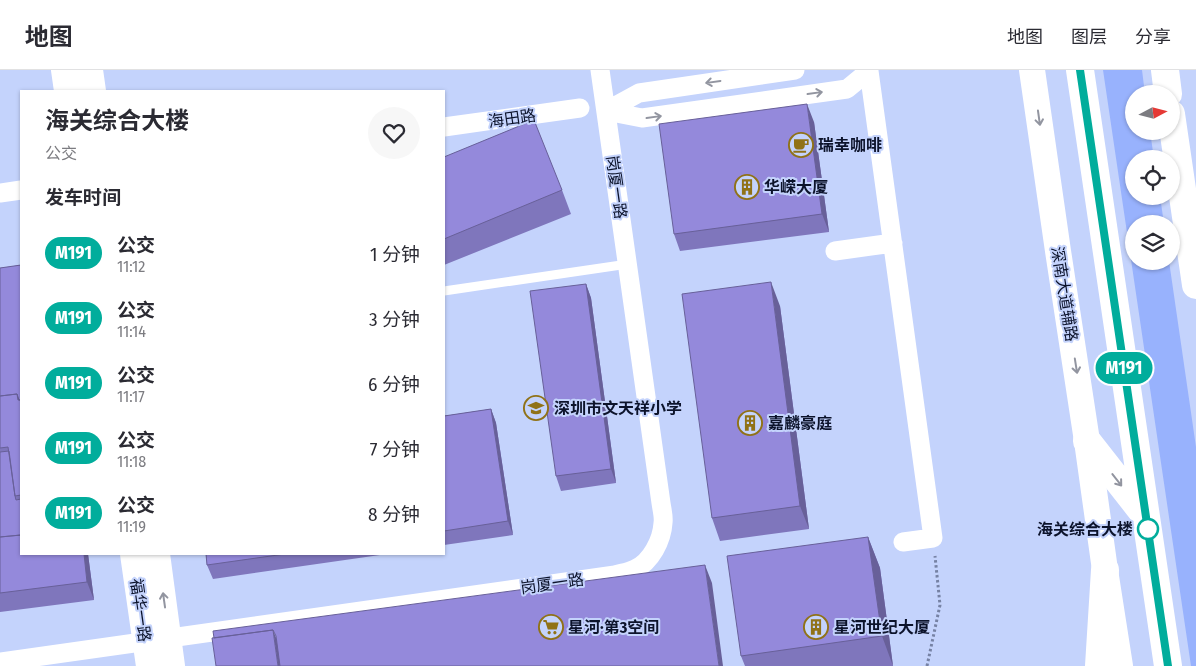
<!DOCTYPE html>
<html lang="zh">
<meta charset="utf-8">
<style>
:root{--surface:#fff;--page:#f7f7f7;--text:#2b2b33;--muted:#7c7c81;--line:#e1e1e2}
body{margin:0;font-family:"Fira Sans Condensed","Noto Sans SC",sans-serif;background:var(--page);color:var(--text);height:100vh;display:flex;flex-direction:column;font-size:19px;white-space:nowrap}
*{box-sizing:border-box;margin:0}
p{font-size:16px;color:var(--muted)}
.icon{flex:none;width:28px;height:28px;fill:none;stroke:currentColor;stroke-width:2;stroke-linecap:round;stroke-linejoin:round}
.map{position:relative;flex:1;overflow:hidden}
.drawer{position:absolute;left:20px;top:20px;width:425px;height:465px;display:flex;flex-direction:column;background:var(--surface);border-radius:0px;box-shadow:0 1px 4px #0004}
.drawer>*{flex:none}
.badge{padding:0 10px;border-radius:16px;font-size:18px;line-height:32px}
.needle{width:32px;rotate:83deg}
.controls{position:absolute;left:1125px;top:15px;display:grid;gap:10px}
.controls a{display:grid;place-items:center;width:55px;height:55px;border-radius:50%;background:var(--surface);box-shadow:0 1px 4px #0004;font-size:25px}
.map>.badge{position:absolute;translate:-50% -50%;box-shadow:0 0 0 2px #fff}
h2{padding:0 25px;font-size:19px;line-height:45px}
.round{display:grid;place-items:center;flex:none;width:52px;height:52px;border-radius:26px;background:var(--page)}
.overview{display:flex;align-items:center;justify-content:space-between;height:85px;padding:0 25px}
h1{font-size:24px;font-weight:700;line-height:38px}
ul{padding:0;list-style:none}
li{display:flex;align-items:center;gap:15px;height:65px;padding:0 25px}
li div{flex:1}
li b{display:block;font-size:19px}
li em{font-style:normal}
li .badge{min-width:55px;font-weight:700;text-align:center}
header{display:flex;align-items:center;gap:30px;box-sizing:border-box;height:70px;padding:0 25px;background:var(--surface);border-bottom:1px solid var(--line)}
header strong{font-size:24px}
nav{display:flex;gap:28px;margin-inline-start:auto;font-size:18px}
.map>svg:first-child{display:block}
.green{fill:#98b2fd}
.lines{fill:none;stroke-linecap:round;stroke-linejoin:round}
.path{stroke:#7682a4;stroke-width:3;stroke-dasharray:2.5 2.5;stroke-linecap:butt}
.lane{stroke:#fff;stroke-width:9}
.street{stroke:#fff;stroke-width:19}
.secondary{stroke:#fff;stroke-width:26}
.primary{stroke:#fff;stroke-width:28}
.wall{fill:#7f76bc}
.shaded-wall{fill:#686099}
.building{fill:#9489db;stroke:#686099}
.oneway{stroke:#9295a0}
.line-casing{stroke:#fff;stroke-width:11}
.line{stroke:#01ad9c;stroke-width:8}
.stop-dot{fill:#fff;stroke:#01ad9c;stroke-width:2.5}
.labels{text-anchor:middle;stroke-width:4;stroke-linejoin:round;paint-order:stroke}
.street-label{font-size:16px;fill:#0c132b;stroke:#c4d3fc}
.poi-label{font-size:16px;font-weight:bold;fill:#0c132b;stroke:#c4d3fc;text-anchor:start}
.stop-label{font-size:16px;font-weight:bold;fill:#0c132b;stroke:#c4d3fc;text-anchor:end}
</style>
<header>
<strong>地图</strong>
<nav><a>地图</a><a>图层</a><a>分享</a></nav>
</header>
<div class="map">
<svg width="1196" height="596" viewBox="0 0 1196 596">
<rect width="100%" height="100%" fill="#c4d3fc"/>
<path class="green" d="M 1103,0 L 1142,0 L 1145,24 L 1134,24 L 1134,61 L 1150,61 L 1154,89 L 1134,89 L 1134,126 L 1160,126 L 1164,154 L 1134,154 L 1134,191 L 1169,191 L 1196,377 L 1196,596 L 1191,596 Z"/>
<g class="lines">
<path class="path" d="M 927,596 L 940,535 L 935,486"/>
<path class="lane" d="M 444,221 L 628,194"/>
<path class="street" d="M 869,1 L 933,468 L 903,472
M 606,41 L 642,48 L 847,19 L 869,1
M 606,41 L 639,23 L 795,0
M 444,57 L 580,38
M 0,123 L 21,120
M 835,181 L 893,173
M 0,592 L 615,505 C 622,503 629,502 635,499 C 651,492 662,470 663,453 C 664,447 662,440 661,433 L 600,0"/>
<path class="secondary" d="M 64,0 L 67,21
M 90,0 L 93,21
M 1032,0 L 1058,181 L 1087,371 L 1105,500 L 1120,596
M 133,484 L 149,596
M 157,484 L 172,596"/>
<path class="primary" d="M 1080,0 L 1168,596
M 1165,0 L 1168,24
M 1171,44 L 1196,215
M 1087,371 L 1145,445
M 1099,596 L 1105,500"/>
</g>
<path class="wall" d="M 814,52 L 829,162 L 680,181 L 674,164 Z
M 444,87 L 562,120 L 571,144 L 444,195 Z
M 21,195 L 21,484 L 88,484 L 94,530 L 0,542 L 0,198 Z
M 586,214 L 591,228 L 616,413 L 561,421 L 556,406 Z
M 780,236 L 809,459 L 720,471 L 712,448 Z
M 491,339 L 496,353 L 513,465 L 444,475 L 444,346 Z
M 868,467 L 880,498 L 893,596 L 745,596 L 741,586 Z
M 206,484 L 387,484 L 213,509 L 207,495 Z"/>
<path class="shaded-wall" d="M 807,34 L 814,52 L 829,162 L 822,144 Z
M 771,212 L 780,236 L 809,459 L 800,436 Z
M 586,214 L 591,228 L 616,413 L 611,399 Z
M 491,339 L 496,353 L 513,465 L 508,451 Z
M 868,467 L 880,498 L 893,596 L 882,566 Z
M 84,484 L 88,484 L 94,530 L 87,512 Z
M 705,495 L 712,513 L 723,596 L 719,596 Z
M 273,560 L 282,583 L 284,596 L 278,596 Z"/>
<path class="building" d="M 807,34 L 822,144 L 674,164 L 659,54 Z
M 534,50 L 562,120 L 444,169 L 444,87 Z
M 21,195 L 21,330 L 19,330 L 17,324 L 0,326 L 0,198 Z
M 771,212 L 800,436 L 712,448 L 682,224 Z
M 586,214 L 611,399 L 556,406 L 530,221 Z
M 17,324 L 18,330 L 21,330 L 21,425 L 15,426 L 8,377 L 0,378 L 0,326 Z
M 491,339 L 508,451 L 444,461 L 444,346 Z
M 9,381 L 15,426 L 16,430 L 21,429 L 21,465 L 0,467 L 0,382 Z
M 21,465 L 21,484 L 84,484 L 87,512 L 0,523 L 0,467 Z
M 868,467 L 882,566 L 741,586 L 727,486 Z
M 206,484 L 285,484 L 207,495 Z
M 705,495 L 719,596 L 280,596 L 276,566 L 273,560 L 214,568 L 213,561 Z
M 273,560 L 278,596 L 216,596 L 212,568 Z"/>
<defs><path id="oneway-shaft" d="M-6 0H5M1.5-3L5.5 0L1.5 3" fill="none" stroke-width="1.6" stroke-linecap="round" stroke-linejoin="round" transform="scale(1.25)"/></defs>
<g class="oneway">
<use href="#oneway-shaft" transform="translate(713 12) rotate(172)"/>
<use href="#oneway-shaft" transform="translate(815 23) rotate(-8)"/>
<use href="#oneway-shaft" transform="translate(654 47) rotate(-8)"/>
<use href="#oneway-shaft" transform="translate(1039 48) rotate(82)"/>
<use href="#oneway-shaft" transform="translate(1076 296) rotate(81)"/>
<use href="#oneway-shaft" transform="translate(1117 410) rotate(52)"/>
<use href="#oneway-shaft" transform="translate(164 530) rotate(-98)"/>
</g>
<g class="lines">
<defs>
<path id="line" d="M 1080,0 L 1168,596"/>
</defs>
<use href="#line" class="line-casing"/>
<use href="#line" class="line"/>
</g>
<defs>
<symbol id="cafe-ring" viewBox="-11 -11 22 22"><circle r="9.5" fill="#c4d3fc" stroke="#907217" stroke-width="1.5"/><path d="M-5.5-4.5H6V0H3Q3 3.5 0 3.5H-2.5Q-5.5 3.5-5.5 0ZM3-3.2v2h1.7v-2ZM-6 4.5H4V6H-6Z" fill="#907217"/></symbol>
<symbol id="building-ring" viewBox="-11 -11 22 22"><circle r="9.5" fill="#c4d3fc" stroke="#907217" stroke-width="1.5"/><path d="M-4-6H4V6H1V3H-1V6H-4ZM-2.5-4.3h1.7v1.8h-1.7ZM.8-4.3h1.7v1.8H.8ZM-2.5-1h1.7V.8h-1.7ZM.8-1h1.7V.8H.8Z" fill="#907217"/></symbol>
<symbol id="school-ring" viewBox="-11 -11 22 22"><circle r="9.5" fill="#c4d3fc" stroke="#907217" stroke-width="1.5"/><path d="M0-5L7-2L0 1L-7-2ZM-4 1L0 2.5L4 1V4Q0 6-4 4Z" fill="#907217"/></symbol>
<symbol id="supermarket-ring" viewBox="-11 -11 22 22"><circle r="9.5" fill="#c4d3fc" stroke="#907217" stroke-width="1.5"/><path d="M-6-5.5h2.5l.6 2H6L4.5 2H-2.5L-4.4-4H-6ZM-1.5 3.2a1.3 1.3 0 1 0 .1 0ZM3 3.2a1.3 1.3 0 1 0 .1 0Z" fill="#907217"/></symbol>
</defs>
<g fill-rule="evenodd">
<use href="#cafe-ring" x="787" y="61" width="28" height="28"/>
<use href="#building-ring" x="733" y="103" width="28" height="28"/>
<use href="#school-ring" x="522" y="324" width="28" height="28"/>
<use href="#building-ring" x="736" y="339" width="28" height="28"/>
<use href="#supermarket-ring" x="537" y="543" width="28" height="28"/>
<use href="#building-ring" x="802" y="543" width="28" height="28"/>
</g>
<circle class="stop-dot" cx="1148" cy="459" r="10"/>
<g class="labels">
<g class="street-label">
<text transform="translate(512 48) rotate(-8)" y="6">海田路</text>
<text transform="translate(617 117) rotate(82)" y="6">岗厦一路</text>
<text transform="translate(1065 224) rotate(81)" y="6">深南大道辅路</text>
<text transform="translate(552 513) rotate(-8)" y="6">岗厦一路</text>
<text transform="translate(141 540) rotate(82)" y="6">福华一路</text>
</g>
<g class="poi-label">
<text x="818" y="81">瑞幸咖啡</text>
<text x="764" y="123">华嵘大厦</text>
<text x="554" y="344">深圳市文天祥小学</text>
<text x="768" y="359">嘉麟豪庭</text>
<text x="568" y="563">星河·第3空间</text>
<text x="834" y="563">星河世纪大厦</text>
</g>
<g class="stop-label">
<text x="1133" y="465">海关综合大楼</text>
</g>
</g>
</svg>
<div class="controls">
<a><svg class="needle" viewBox="-14 -14 28 28"><path d="M0-13l5 13h-10z" fill="#e53935"/><path d="M0 13l5-13h-10z" fill="#7c7c81"/></svg></a>
<a><svg class="icon" aria-label="locate" viewBox="0 0 24 24"><circle cx="12" cy="12" r="6"/><path d="M12 2v4M12 18v4M2 12h4M18 12h4"/></svg></a>
<a><svg class="icon" aria-label="layers" viewBox="0 0 24 24"><path d="M12 4l9 5-9 5-9-5zM3 14l9 5 9-5"/></svg></a>
</div>
<b class="badge" style="left:1124px;top:298px;background:#01ad9c;color:#fff">M191</b>
<section class="drawer">
<div class="overview"><div><h1>海关综合大楼</h1><p>公交</p></div><a class="round"><svg class="icon" aria-label="heart" viewBox="0 0 24 24"><path d="M12 20l-8-8c-3-5 5-10 8-4 3-6 11-1 8 4z"/></svg></a></div>
<h2>发车时间</h2>
<ul>
<li><span class="badge" style="background:#01ad9c;color:#fff">M191</span><div><b>公交</b><p>11:12</p></div><em>1 分钟</em></li>
<li><span class="badge" style="background:#01ad9c;color:#fff">M191</span><div><b>公交</b><p>11:14</p></div><em>3 分钟</em></li>
<li><span class="badge" style="background:#01ad9c;color:#fff">M191</span><div><b>公交</b><p>11:17</p></div><em>6 分钟</em></li>
<li><span class="badge" style="background:#01ad9c;color:#fff">M191</span><div><b>公交</b><p>11:18</p></div><em>7 分钟</em></li>
<li><span class="badge" style="background:#01ad9c;color:#fff">M191</span><div><b>公交</b><p>11:19</p></div><em>8 分钟</em></li>
</ul>
</section>
</div>
